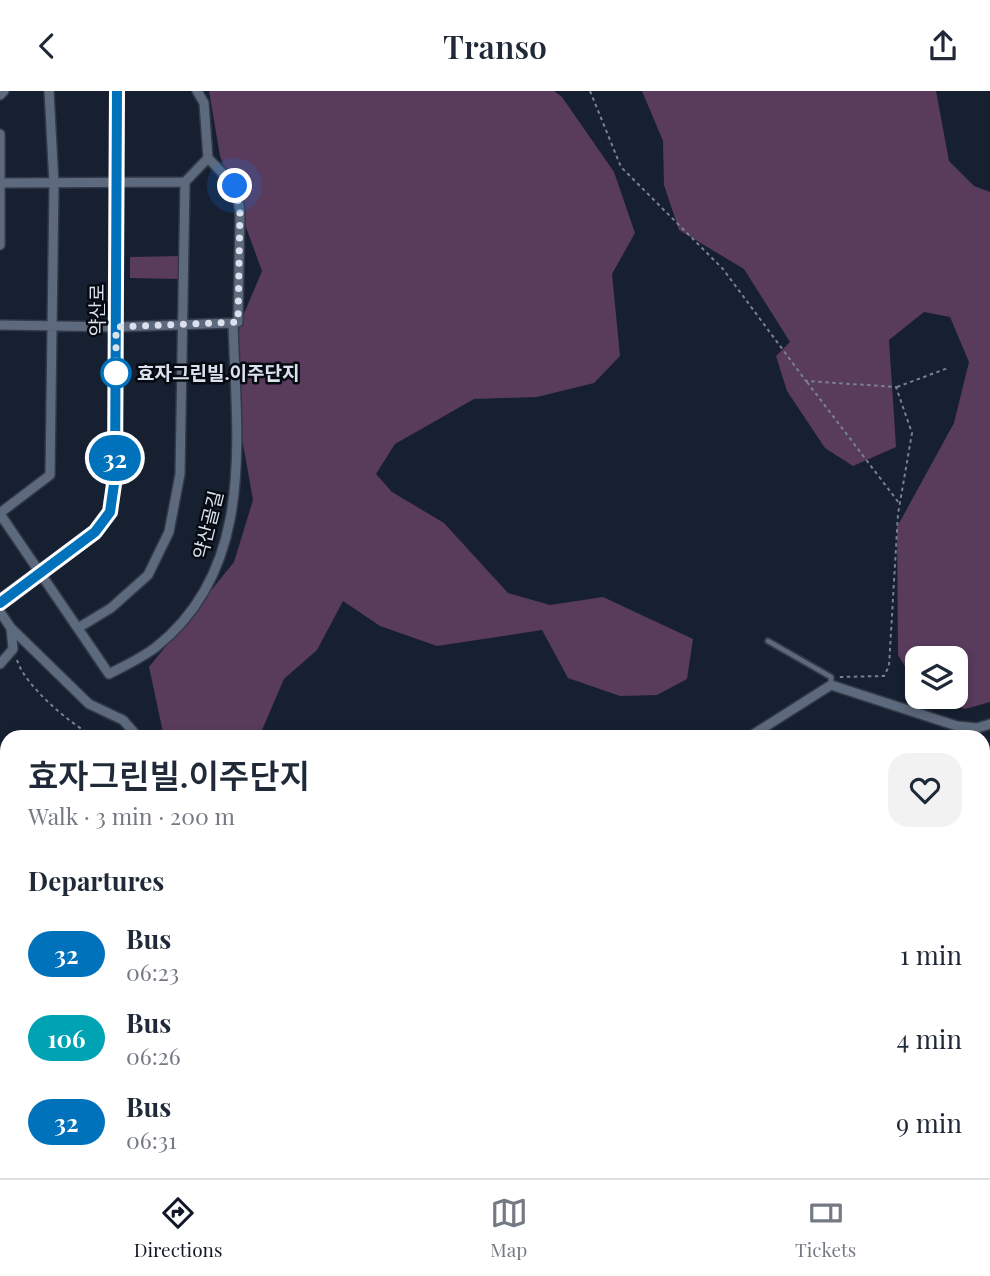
<!DOCTYPE html>
<meta charset="utf-8">
<style>
:root{--surface:#fff;--page:#f2f2f3;--text:#1f2937;--muted:#747a83;--line:#e0e1e3;--accent:#111827}
body{margin:0;font-family:"Playfair Display","Noto Sans KR",serif;background:var(--page);color:var(--text);height:100vh;display:flex;flex-direction:column;font-size:26px;white-space:nowrap}
*{box-sizing:border-box;margin:0}
p{font-size:23px;color:var(--muted)}
.icon{flex:none;width:38px;height:38px;fill:none;stroke:currentColor;stroke-width:2;stroke-linecap:round;stroke-linejoin:round}
.map{position:relative;flex:1;overflow:hidden}
.details{position:absolute;left:0px;top:639px;width:990px;height:450px;display:flex;flex-direction:column;background:var(--surface);border-radius:21px 21px 0 0;box-shadow:0 4px 10px #0003}
.details>*{flex:none}
.badge{padding:0 14px;border-radius:23px;font-size:24px;line-height:46px}
.fabs{position:absolute;left:905px;top:555px;display:grid;gap:14px}
.fabs a{display:grid;place-items:center;width:63px;height:63px;border-radius:14px;background:var(--surface);box-shadow:0 4px 10px #0003;font-size:35px}
.you{position:absolute;width:35px;height:35px;margin:-18px;border:5px solid #fff;border-radius:50%;background:#1a73e8;box-shadow:0 0 0 10px #1a73e833}
.map>.badge{position:absolute;translate:-50% -50%;box-shadow:0 0 0 4px #fff}
h2{padding:0 28px;font-size:26px;line-height:63px}
.round{display:grid;place-items:center;flex:none;width:74px;height:74px;border-radius:21px;background:var(--page)}
.head{display:flex;align-items:center;justify-content:space-between;height:119px;padding:0 28px}
h1{font-size:33px;font-weight:600;line-height:52px}
ul{padding:0;list-style:none}
li{display:flex;align-items:center;gap:21px;height:84px;padding:0 28px}
li div{flex:1}
li b{display:block;font-size:26px}
li em{font-style:normal}
li .badge{min-width:77px;font-weight:700;text-align:center}
header{display:flex;justify-content:space-between;align-items:center;height:91px;padding:0 28px;background:var(--surface);font-size:32px;font-weight:600}
.dock{display:flex;justify-content:space-around;align-items:center;height:98px;border-top:2px solid var(--line);background:var(--surface);font-size:19px;color:var(--muted)}
.dock a{display:grid;justify-items:center;gap:4px}
.dock .selected{color:var(--accent)}
.map>svg:first-child{display:block}
.green{fill:#593b5c}
.lines{fill:none;stroke-linecap:round;stroke-linejoin:round}
.lane-casing{stroke:#323948;stroke-width:8}
.street-casing{stroke:#323948;stroke-width:12}
.secondary-casing{stroke:#323948;stroke-width:16}
.path{stroke:#798290;stroke-width:2;stroke-dasharray:3.5 3.5;stroke-linecap:butt}
.lane{stroke:#5d697d;stroke-width:4.5}
.street{stroke:#5d697d;stroke-width:9}
.secondary{stroke:#5d697d;stroke-width:12}
.line-casing{stroke:#fff;stroke-width:16}
.line{stroke:#0072bc;stroke-width:10}
.walk{stroke:#dae1ed;stroke-width:7;stroke-dasharray:0 12.6}
.stop-dot{fill:#fff;stroke:#0072bc;stroke-width:3.5}
.labels{text-anchor:middle;stroke-width:5;stroke-linejoin:round;paint-order:stroke}
.street-label{font-size:19px;fill:#dae1ed;stroke:#060a11}
.stop-label{font-size:19px;font-weight:bold;fill:#dae1ed;stroke:#060a11;text-anchor:start}
</style>
<header><svg class="icon" aria-label="back" viewBox="0 0 24 24"><path d="M15 5l-7 7 7 7"/></svg>Transo<svg class="icon" aria-label="share" viewBox="0 0 24 24"><path d="M12 15V3M7 8l5-5 5 5M5 13v7h14v-7"/></svg></header>
<div class="map">
<svg width="990" height="1087" viewBox="0 0 990 1087">
<rect width="100%" height="100%" fill="#162031"/>
<path class="green" d="M 209,0 L 554,0 L 562,6 L 614,81 L 635,142 L 612,183 L 620,265 L 594,292 L 537,306 L 474,308 L 395,353 L 376,383 L 392,401 L 444,432 L 508,502 L 550,514 L 603,506 L 693,548 L 687,588 L 657,604 L 620,605 L 568,587 L 542,539 L 437,555 L 380,535 L 343,510 L 317,559 L 284,588 L 259,646 L 164,646 L 149,576 L 234,471 L 253,409 L 232,291 L 240,232 L 262,180 L 220,65 Z
M 642,0 L 936,0 L 949,70 L 974,95 L 990,101 L 990,611 L 965,618 L 939,606 L 956,606 L 956,567 L 917,567 L 917,595 L 898,564 L 897,436 L 954,332 L 969,271 L 950,226 L 924,221 L 889,249 L 896,356 L 853,375 L 825,357 L 787,300 L 776,265 L 790,251 L 744,178 L 679,139 L 664,94 L 663,50 Z
M 181,165 L 179,188 L 130,187 L 130,166 Z"/>
<g class="lines">
<defs>
<path id="lane" d="M 768,550 L 831,586 L 831,593
M 957,636 L 960,646
M 984,742 L 990,768"/>
<path id="street" d="M 197,0 L 204,12 L 208,67 L 235,95 L 240,120 L 238,231 L 233,232
M 0,4 L 4,0
M 0,43 L 0,154
M 0,92 L 185,91
M 0,234 L 116,236 L 233,232 C 236,345 257,476 156,556 C 142,567 124,575 109,583 L 0,423
M 0,422 L 50,384 L 54,93 L 49,0
M 0,521 L 11,537 L 89,613 L 123,629 L 138,646
M 78,537 L 111,517 L 148,484 L 169,441 L 180,383 L 185,91 L 208,67
M 0,573 L 13,558 L 11,537
M 749,646 L 831,594 L 957,635 L 977,637 L 990,633"/>
<path id="secondary" d="M 0,511 L 95,441 L 110,421 L 115,386 L 117,0"/>
</defs>
<use href="#lane" class="lane-casing"/>
<use href="#street" class="street-casing"/>
<use href="#secondary" class="secondary-casing"/>
<path class="path" d="M 590,0 L 621,76 L 723,178 L 806,290 L 896,296 L 912,342 L 898,423 L 889,575 L 884,585 L 839,586
M 807,291 L 899,412
M 897,296 L 948,277
M 17,569 C 25,595 70,633 95,646
M 984,829 L 990,829
M 984,1069 L 990,1069
M 548,1082 L 548,1087
M 867,1082 L 867,1087
M 222,1087 L 223,1082
M 407,1087 L 410,1082"/>
<use href="#lane" class="lane"/>
<use href="#street" class="street"/>
<use href="#secondary" class="secondary"/>
</g>
<g class="lines">
<defs>
<path id="line" d="M 0,512 L 95,441 L 110,421 L 115,386 L 117,0"/>
</defs>
<use href="#line" class="line-casing"/>
<use href="#line" class="line"/>
<path class="walk" d="M 116,282 L 116,236 L 238,231 L 240,120 L 235,95"/>
</g>
<circle class="stop-dot" cx="116" cy="282" r="14"/>
<g class="labels">
<g class="street-label">
<text transform="translate(97 219) rotate(-90)" y="7">약산로</text>
<text transform="translate(208 434) rotate(-76)" y="7">약산골길</text>
</g>
<g class="stop-label">
<text x="137" y="289">효자그린빌.이주단지</text>
</g>
</g>
</svg>
<div class="fabs">
<a><svg class="icon" aria-label="layers" viewBox="0 0 24 24"><path d="M12 4l9 5-9 5-9-5zM3 14l9 5 9-5"/></svg></a>
</div>
<div class="you" style="left:235px;top:95px"></div>
<b class="badge" style="left:115px;top:367px;background:#0072bc;color:#fff">32</b>
<section class="details">
<div class="head"><div><h1>효자그린빌.이주단지</h1><p>Walk · 3 min · 200 m</p></div><a class="round"><svg class="icon" aria-label="heart" viewBox="0 0 24 24"><path d="M12 20l-8-8c-3-5 5-10 8-4 3-6 11-1 8 4z"/></svg></a></div>
<h2>Departures</h2>
<ul>
<li><span class="badge" style="background:#0072bc;color:#fff">32</span><div><b>Bus</b><p>06:23</p></div><em>1 min</em></li>
<li><span class="badge" style="background:#00a3b4;color:#fff">106</span><div><b>Bus</b><p>06:26</p></div><em>4 min</em></li>
<li><span class="badge" style="background:#0072bc;color:#fff">32</span><div><b>Bus</b><p>06:31</p></div><em>9 min</em></li>
</ul>
</section>
</div>
<nav class="dock">
<a class="selected"><svg class="icon" aria-label="directions" viewBox="0 0 24 24"><path d="M12 3l9 9-9 9-9-9zM9 14v-3h6M13 9l2 2-2 2"/></svg>Directions</a>
<a><svg class="icon" aria-label="map" viewBox="0 0 24 24"><path d="M3 6l6-2 6 2 6-2v14l-6 2-6-2-6 2zM9 4v14M15 6v14"/></svg>Map</a>
<a><svg class="icon" aria-label="tickets" viewBox="0 0 24 24"><path d="M3 7h18v10H3zM15 7v10"/></svg>Tickets</a>
</nav>
